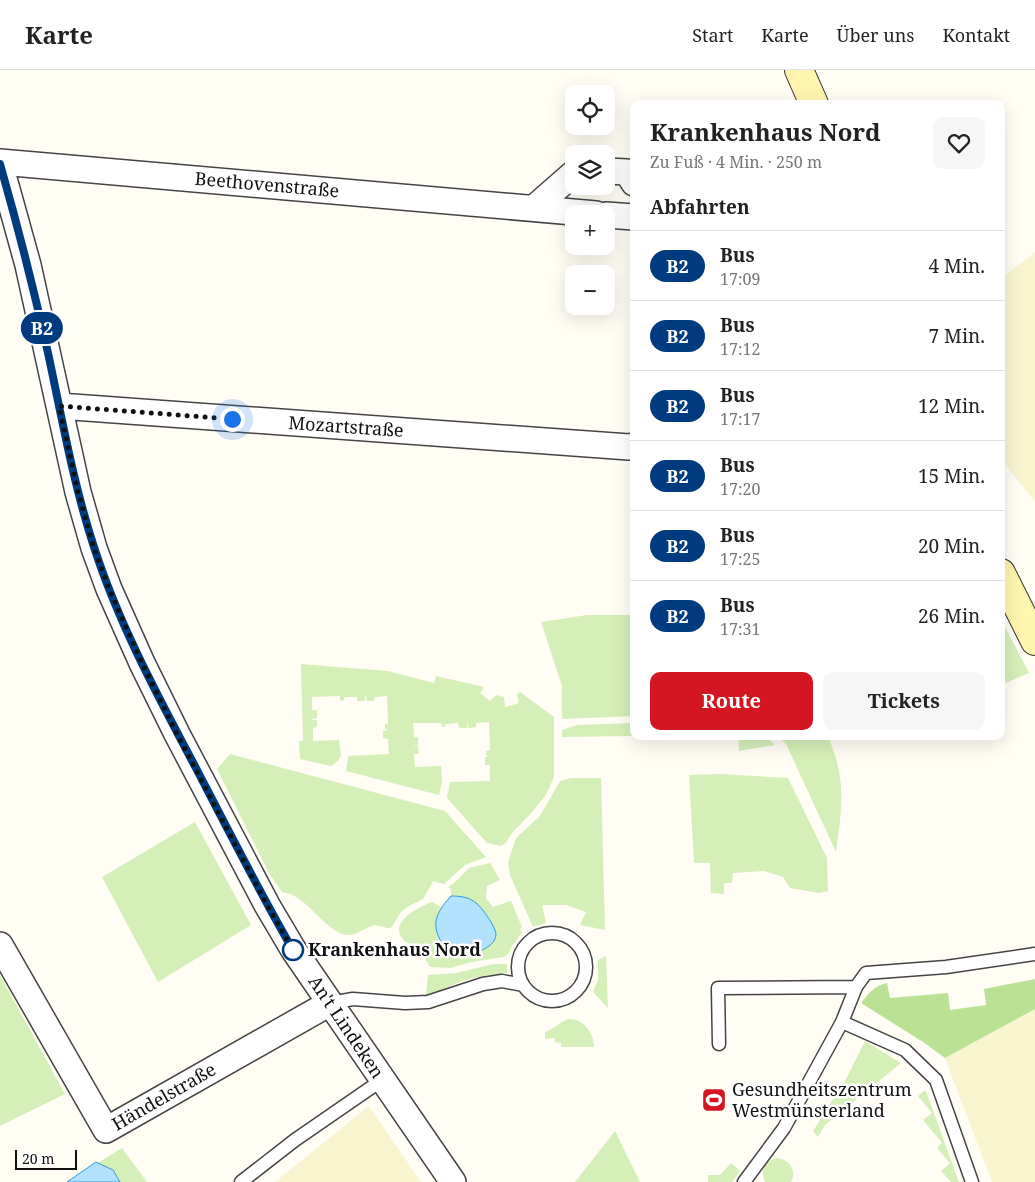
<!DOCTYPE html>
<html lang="de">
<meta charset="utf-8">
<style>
:root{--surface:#fff;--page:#f6f6f6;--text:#222;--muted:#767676;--line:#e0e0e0;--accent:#d31621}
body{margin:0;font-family:"Noto Serif",serif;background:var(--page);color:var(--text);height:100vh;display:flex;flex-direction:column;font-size:19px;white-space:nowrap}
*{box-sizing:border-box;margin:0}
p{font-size:16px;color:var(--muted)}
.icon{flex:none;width:28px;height:28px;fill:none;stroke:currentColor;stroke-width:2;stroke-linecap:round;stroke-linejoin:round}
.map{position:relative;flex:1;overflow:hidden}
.drawer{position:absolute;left:630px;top:30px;width:375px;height:640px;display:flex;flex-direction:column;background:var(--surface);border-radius:10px;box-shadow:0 5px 20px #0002}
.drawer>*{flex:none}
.badge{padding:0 10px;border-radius:16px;font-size:18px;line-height:32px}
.fabs{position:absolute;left:565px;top:15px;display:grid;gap:10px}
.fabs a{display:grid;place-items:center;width:50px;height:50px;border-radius:10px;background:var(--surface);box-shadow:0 5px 20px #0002;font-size:25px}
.scale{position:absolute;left:15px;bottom:12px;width:62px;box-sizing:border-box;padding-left:5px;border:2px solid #111;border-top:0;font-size:14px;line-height:18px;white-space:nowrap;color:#111;-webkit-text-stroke:4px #fff;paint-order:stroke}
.you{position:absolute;width:25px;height:25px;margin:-12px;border:4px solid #fff;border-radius:50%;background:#1a73e8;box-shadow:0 0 0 8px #1a73e833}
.map>.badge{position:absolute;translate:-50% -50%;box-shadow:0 0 0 2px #fff}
h2{padding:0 20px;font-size:19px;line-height:45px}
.round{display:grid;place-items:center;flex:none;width:52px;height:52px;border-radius:10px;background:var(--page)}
.head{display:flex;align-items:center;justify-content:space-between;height:85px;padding:0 20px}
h1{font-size:24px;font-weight:700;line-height:38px}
.button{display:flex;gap:10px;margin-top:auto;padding:10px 20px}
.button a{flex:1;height:58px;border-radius:10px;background:var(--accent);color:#fff;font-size:20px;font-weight:700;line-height:58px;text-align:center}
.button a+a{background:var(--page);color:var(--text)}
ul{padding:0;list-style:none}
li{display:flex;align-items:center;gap:15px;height:70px;padding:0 20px;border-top:1px solid var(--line)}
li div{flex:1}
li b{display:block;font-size:19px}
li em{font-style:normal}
li .badge{min-width:55px;font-weight:700;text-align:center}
header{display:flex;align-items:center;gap:30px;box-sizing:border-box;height:70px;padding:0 25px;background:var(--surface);border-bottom:1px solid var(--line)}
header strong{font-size:24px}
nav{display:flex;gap:28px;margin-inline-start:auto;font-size:18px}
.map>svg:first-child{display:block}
.farmland{fill:#f9f5d0}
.green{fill:#d5efb8}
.forest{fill:#b9e295}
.water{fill:#b2e2fd;stroke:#309add}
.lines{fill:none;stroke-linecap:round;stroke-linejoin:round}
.lane-casing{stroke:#444;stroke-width:15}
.street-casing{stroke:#444;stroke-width:28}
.secondary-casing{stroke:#333;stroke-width:30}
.lane{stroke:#fff;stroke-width:12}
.street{stroke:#fff;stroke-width:25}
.secondary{stroke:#fff5af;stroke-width:28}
.line-casing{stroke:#fff;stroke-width:11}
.line{stroke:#003b80;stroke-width:8}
.walk{stroke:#111;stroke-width:5;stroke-dasharray:0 9}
.stop-dot{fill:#fff;stroke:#003b80;stroke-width:2.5}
.labels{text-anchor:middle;stroke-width:5;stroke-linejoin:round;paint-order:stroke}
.street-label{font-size:18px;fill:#111;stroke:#fff}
.stop-label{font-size:18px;font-weight:bold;fill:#111;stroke:#fff;text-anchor:start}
.poi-label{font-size:18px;fill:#111;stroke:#fff;text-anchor:start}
</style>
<header>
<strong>Karte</strong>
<nav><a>Start</a><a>Karte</a><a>Über uns</a><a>Kontakt</a></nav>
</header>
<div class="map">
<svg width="1035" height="1112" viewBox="0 0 1035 1112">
<rect width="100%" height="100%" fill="#fffdf4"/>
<path class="farmland" d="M 1035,182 L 1035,432 L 1001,389 L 1001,208 Z
M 1035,939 L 1035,1112 L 992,1112 L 945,988 Z
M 369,1036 L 421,1112 L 275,1112 Z"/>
<path class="green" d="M 587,545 L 634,545 L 634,646 L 562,649 L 562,616 L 541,552 Z
M 1001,549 L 1029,603 L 1001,615 Z
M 301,594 L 388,601 L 434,613 L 436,606 L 484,617 L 480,623 L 490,631 L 496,625 L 504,627 L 505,637 L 519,633 L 517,624 L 520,622 L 554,647 L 554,707 L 546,725 L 532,742 L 511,764 L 505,774 L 500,776 L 487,773 L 447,728 L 450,712 L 490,711 L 490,695 L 485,695 L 485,687 L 489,686 L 486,685 L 486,681 L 490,680 L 489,652 L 476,653 L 476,657 L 468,658 L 467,651 L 467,658 L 459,658 L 458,653 L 446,654 L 445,657 L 442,657 L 441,653 L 413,653 L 414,667 L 418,667 L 418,675 L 412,676 L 418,676 L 419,684 L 414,684 L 415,697 L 441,696 L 442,712 L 439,725 L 346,701 L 348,686 L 389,684 L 388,669 L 383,668 L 383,661 L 388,660 L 385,659 L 385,654 L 388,654 L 387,626 L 375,627 L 374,631 L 367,631 L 365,624 L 365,631 L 357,631 L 357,627 L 344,627 L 344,630 L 340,631 L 340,626 L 312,627 L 312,640 L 317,640 L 317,648 L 310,650 L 317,650 L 317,657 L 313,658 L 313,671 L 339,670 C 340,685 345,687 331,696 L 300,689 L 299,671 L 303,671 Z
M 634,653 L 634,666 L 562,667 L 562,660 L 577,655 Z
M 738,666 L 766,666 L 775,675 L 739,681 Z
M 777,666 L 828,666 C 831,675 835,683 837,692 C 845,722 840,753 836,782 L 786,674 Z
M 230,684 L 445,741 L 486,787 L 465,795 L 444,814 L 433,811 L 423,829 L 409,836 L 401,842 L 391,858 C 385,859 379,854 372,856 C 364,858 356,866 347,865 C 323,861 308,825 282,822 L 269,803 L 217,699 Z
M 719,704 L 788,708 L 827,788 L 828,821 L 819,823 L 790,818 L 783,807 L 764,801 L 733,803 L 732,813 L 724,813 L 724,824 L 711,823 L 710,793 L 694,793 L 689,705 Z
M 571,708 L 601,708 L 605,860 L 580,855 L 586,842 L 566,835 L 542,835 L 546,853 L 533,857 L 510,805 L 508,792 L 516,768 L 540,746 L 560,711 Z
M 195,752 L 251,855 L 158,912 L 102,807 Z
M 490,793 L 500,810 L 487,816 L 486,828 L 493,837 L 511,831 L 522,857 L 520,858 L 522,863 L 512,876 L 509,883 L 504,887 L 471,892 L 451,898 L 430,897 C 426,891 423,885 418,880 C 413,876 406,873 402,868 C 389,851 421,836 432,832 L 441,837 C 436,850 434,857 439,870 L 491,852 C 478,836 474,825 451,826 L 451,819 L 448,817 L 454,813 L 469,798 Z
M 606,886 L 608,938 L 593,922 L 598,909 L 598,890 Z
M 494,894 L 507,894 L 507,903 C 491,905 475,906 460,912 C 448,916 438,924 426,925 L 428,905 L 456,903 Z
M 0,905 L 65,1024 L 0,1056 Z
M 569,949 C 583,949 594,962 594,977 L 561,977 L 561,973 L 555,972 L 555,968 L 545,969 L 545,962 C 555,959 560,951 569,949 Z
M 865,971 L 901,993 L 825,1055 L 818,1067 L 813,1061 L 846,1009 Z
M 924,1021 L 926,1021 L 959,1112 L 951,1112 L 941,1101 L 950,1093 L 937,1078 L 942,1073 L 923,1050 L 932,1043 L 918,1026 Z
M 615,1061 L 640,1112 L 575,1112 Z
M 122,1078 L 147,1112 L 67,1112 Z
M 777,1088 C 790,1090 797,1100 791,1112 L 765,1112 C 760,1100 764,1091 777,1088 Z
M 731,1093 L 740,1101 L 732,1112 L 708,1112 L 708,1105 L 720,1105 Z"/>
<path class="forest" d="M 1035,909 L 1035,939 L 945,988 L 923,972 L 861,933 C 869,923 874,916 887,913 L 890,928 L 948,923 L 950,940 L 986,935 L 984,919 Z"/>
<path class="water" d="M 451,826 C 460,826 469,827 476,833 C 482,837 497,859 496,865 C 495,879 469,886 457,885 C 454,885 450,882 447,881 C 431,858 432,847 451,826 Z
M 96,1092 L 113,1100 L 120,1112 L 67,1112 Z"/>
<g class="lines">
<defs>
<path id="lane" d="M518 897a34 34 0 1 1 68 0a34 34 0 1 1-68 0Z
M 330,933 L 353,929 L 405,933 L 428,932 L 483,914 L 502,911 L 523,915
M 842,952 L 905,980 L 936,1010 L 972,1112
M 719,974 L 718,918 L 856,917
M 241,1112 L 295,1070 L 382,1010
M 744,1112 L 784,1058 L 842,952 L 856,917 L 866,903 L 946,897 L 1035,884"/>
<path id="street" d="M 0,92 L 596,144
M 0,94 L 28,195 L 78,422 L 94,478 L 109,519 L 142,593 L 177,664 L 267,835 L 293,879 L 453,1112
M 606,101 L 627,102 L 634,113
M 534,138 L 574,103
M 606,145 L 634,147
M 59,336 L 629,377 L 634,376
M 0,875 L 106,1060 L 330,933"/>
<path id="secondary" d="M 799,0 L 814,34
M 1001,503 L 1035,571"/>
</defs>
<use href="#lane" class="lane-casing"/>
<use href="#street" class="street-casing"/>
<use href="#secondary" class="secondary-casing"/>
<use href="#lane" class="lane"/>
<use href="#street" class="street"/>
<use href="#secondary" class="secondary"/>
</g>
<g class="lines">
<defs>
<path id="line" d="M 0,94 C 18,157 34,220 48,283 C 62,348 73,413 94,477 C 119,555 159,628 197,700 C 228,760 259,821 293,880"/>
</defs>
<use href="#line" class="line-casing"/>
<use href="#line" class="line"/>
<path class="walk" d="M 232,349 L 59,336 L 78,422 L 94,478 L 109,519 L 142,593 L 177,664 L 267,835 L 293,880"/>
</g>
<defs>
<symbol id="stadium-square" viewBox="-11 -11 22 22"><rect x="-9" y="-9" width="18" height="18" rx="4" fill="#d31621" stroke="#fff"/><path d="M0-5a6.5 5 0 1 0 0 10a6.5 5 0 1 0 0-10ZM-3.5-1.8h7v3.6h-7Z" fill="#fff"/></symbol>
</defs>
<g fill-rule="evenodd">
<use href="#stadium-square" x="700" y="1016" width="28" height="28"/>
</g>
<circle class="stop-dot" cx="293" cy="880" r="10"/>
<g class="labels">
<g class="street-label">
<text transform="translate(267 115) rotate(5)" y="6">Beethovenstraße</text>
<text transform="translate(346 357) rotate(4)" y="6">Mozartstraße</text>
<text transform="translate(346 957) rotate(56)" y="6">An't Lindeken</text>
<text transform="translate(164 1027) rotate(-30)" y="6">Händelstraße</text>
</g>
<g class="stop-label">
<text x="308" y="886">Krankenhaus Nord</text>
</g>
<g class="poi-label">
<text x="732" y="1026">Gesundheitszentrum<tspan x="732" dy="21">Westmünsterland</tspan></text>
</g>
</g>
</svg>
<div class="fabs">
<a><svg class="icon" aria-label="locate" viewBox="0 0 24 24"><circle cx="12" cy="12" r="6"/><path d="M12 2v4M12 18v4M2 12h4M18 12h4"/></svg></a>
<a><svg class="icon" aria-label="layers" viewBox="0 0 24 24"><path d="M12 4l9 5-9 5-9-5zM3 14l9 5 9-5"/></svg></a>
<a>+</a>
<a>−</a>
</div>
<div class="scale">20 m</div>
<div class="you" style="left:232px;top:349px"></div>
<b class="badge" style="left:42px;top:258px;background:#003b80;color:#fff">B2</b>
<section class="drawer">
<div class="head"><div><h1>Krankenhaus Nord</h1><p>Zu Fuß · 4 Min. · 250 m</p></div><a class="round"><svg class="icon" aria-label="heart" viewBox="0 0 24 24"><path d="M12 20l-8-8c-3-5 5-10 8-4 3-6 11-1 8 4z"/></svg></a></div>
<h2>Abfahrten</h2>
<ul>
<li><span class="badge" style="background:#003b80;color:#fff">B2</span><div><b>Bus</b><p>17:09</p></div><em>4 Min.</em></li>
<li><span class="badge" style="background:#003b80;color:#fff">B2</span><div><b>Bus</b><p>17:12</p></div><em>7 Min.</em></li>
<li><span class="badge" style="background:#003b80;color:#fff">B2</span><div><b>Bus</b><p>17:17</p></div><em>12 Min.</em></li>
<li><span class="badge" style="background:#003b80;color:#fff">B2</span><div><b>Bus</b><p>17:20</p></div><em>15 Min.</em></li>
<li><span class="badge" style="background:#003b80;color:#fff">B2</span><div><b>Bus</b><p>17:25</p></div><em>20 Min.</em></li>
<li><span class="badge" style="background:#003b80;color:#fff">B2</span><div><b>Bus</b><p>17:31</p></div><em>26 Min.</em></li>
</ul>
<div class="button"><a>Route</a><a>Tickets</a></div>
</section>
</div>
